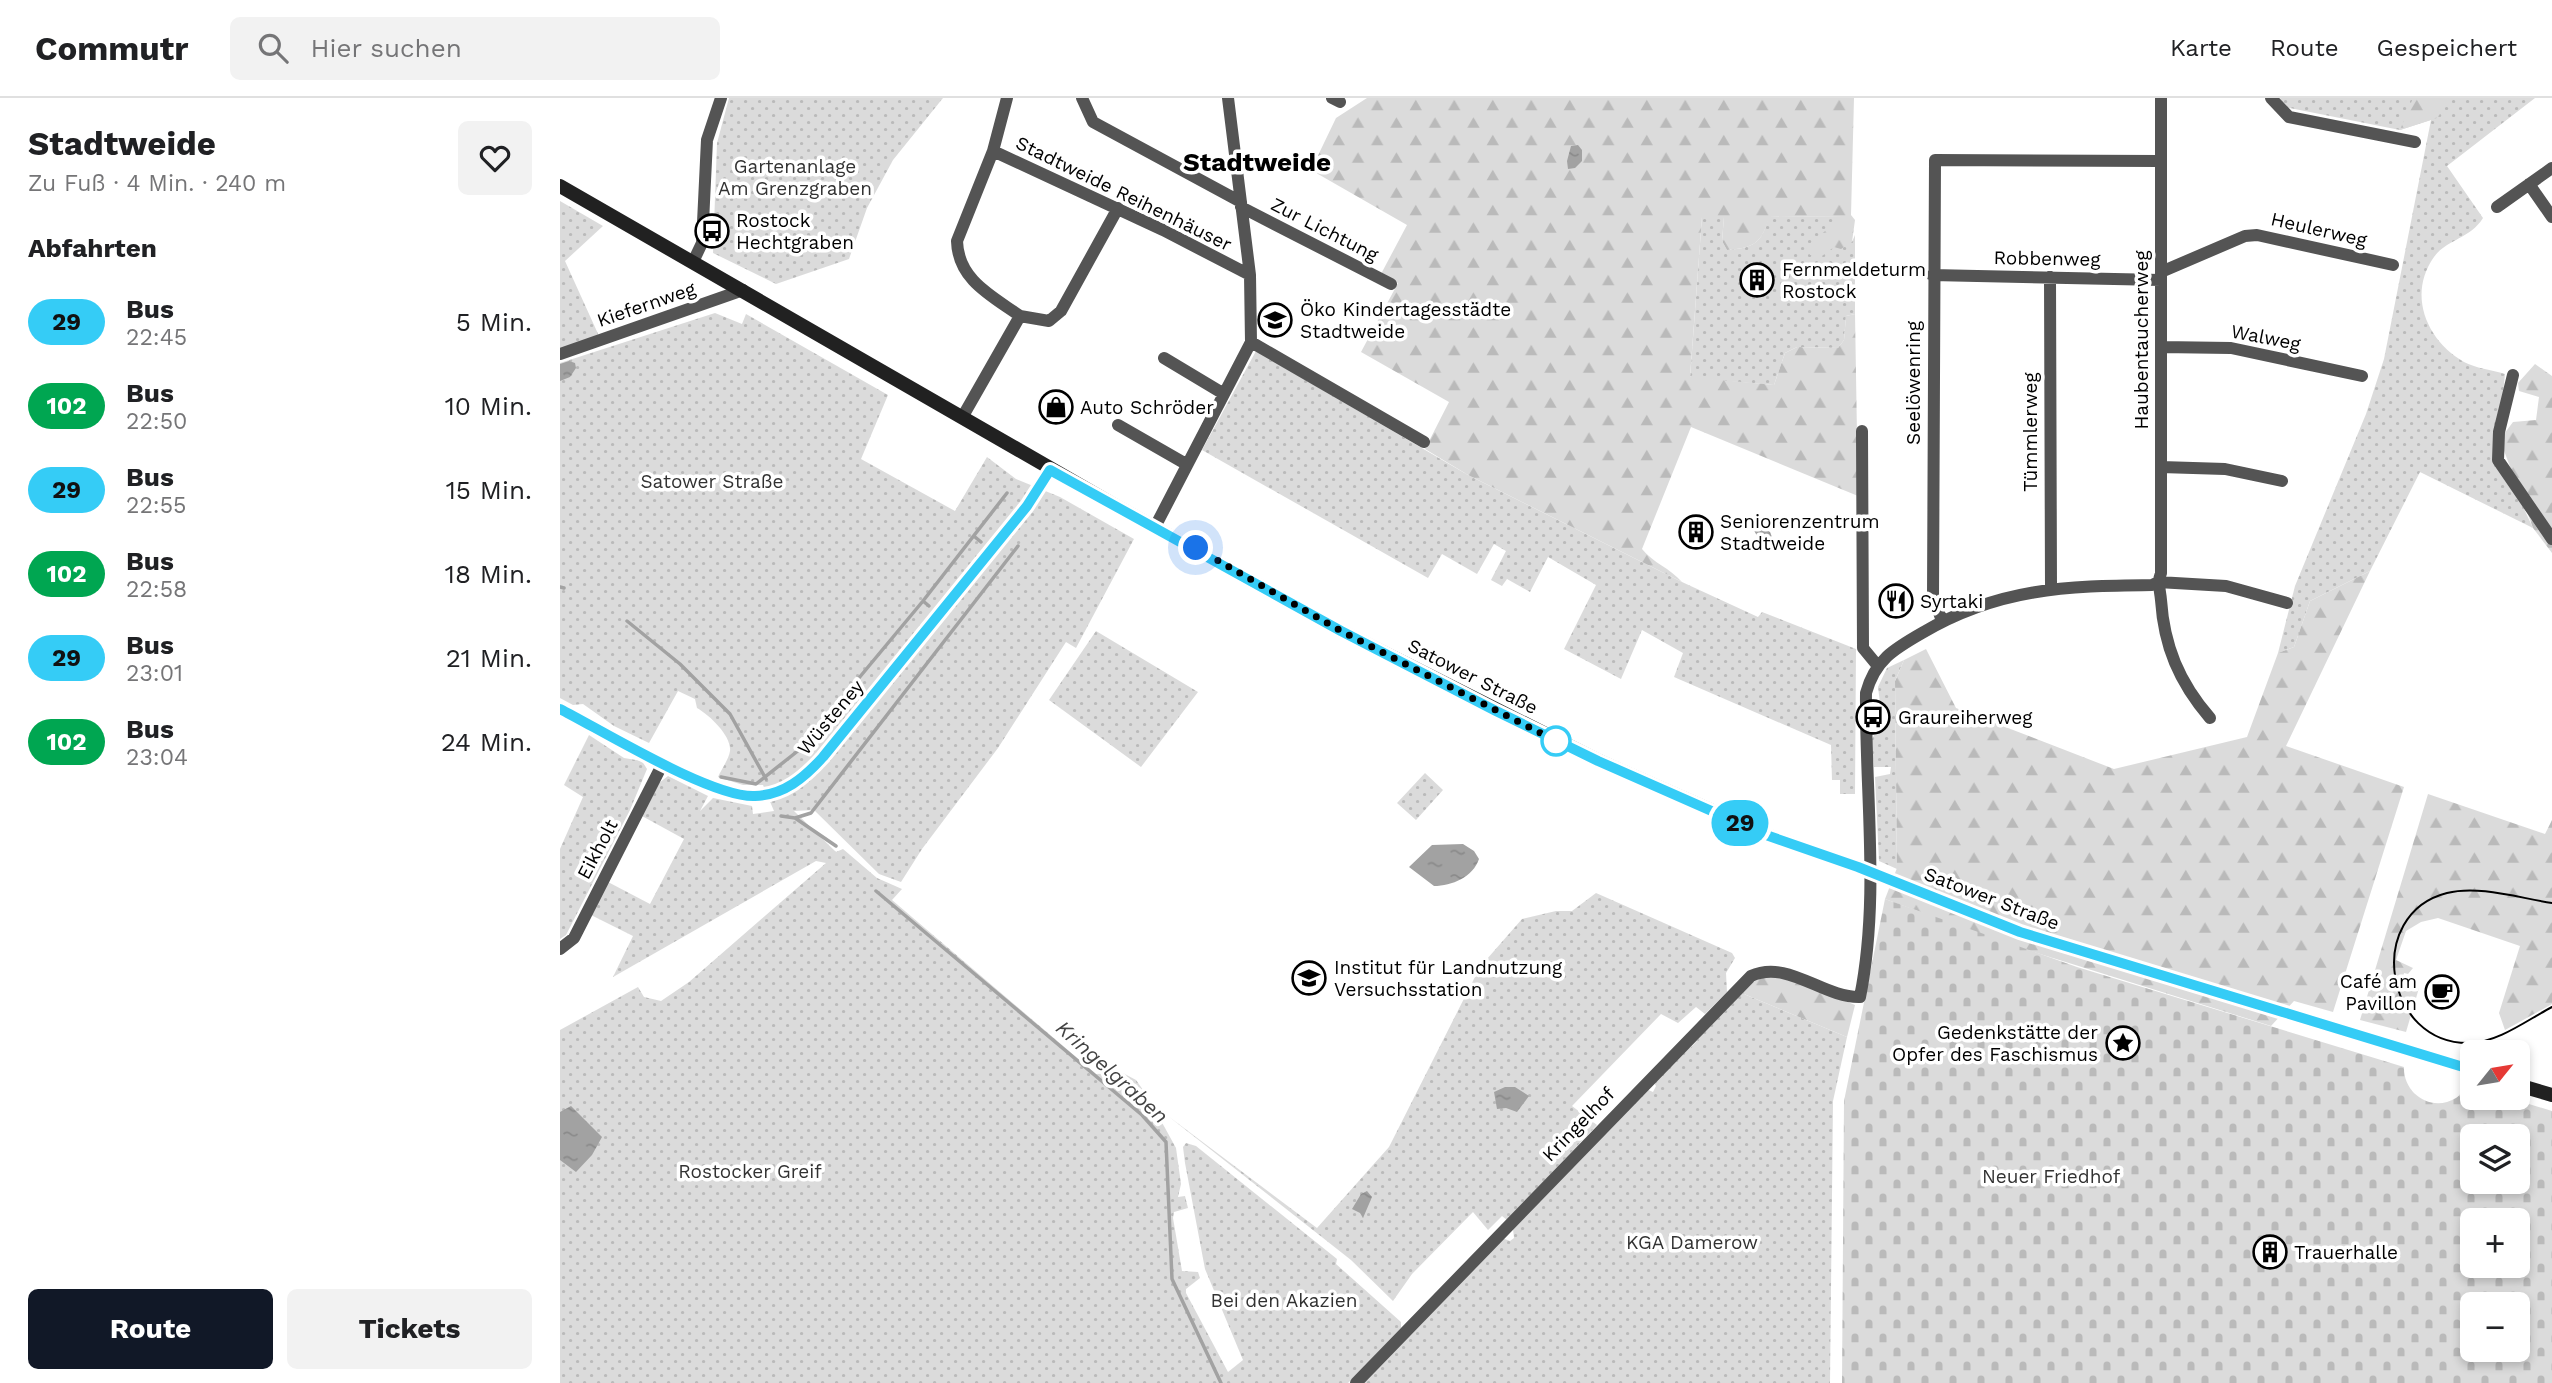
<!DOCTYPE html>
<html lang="de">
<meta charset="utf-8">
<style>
:root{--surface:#fff;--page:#f2f2f2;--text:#202124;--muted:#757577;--line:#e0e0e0;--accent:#111827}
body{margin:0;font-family:"Work Sans",sans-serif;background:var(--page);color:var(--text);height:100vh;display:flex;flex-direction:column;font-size:26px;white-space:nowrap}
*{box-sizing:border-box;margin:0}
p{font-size:23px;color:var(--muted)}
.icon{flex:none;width:38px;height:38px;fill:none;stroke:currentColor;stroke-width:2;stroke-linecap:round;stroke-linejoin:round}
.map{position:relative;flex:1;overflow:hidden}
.side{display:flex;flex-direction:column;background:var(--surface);width:560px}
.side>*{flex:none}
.badge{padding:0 14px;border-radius:23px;font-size:24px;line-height:46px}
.needle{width:46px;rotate:60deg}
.tools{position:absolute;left:1900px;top:942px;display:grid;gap:14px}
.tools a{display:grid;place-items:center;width:70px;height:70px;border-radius:10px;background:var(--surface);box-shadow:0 4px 10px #0003;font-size:35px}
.you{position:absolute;width:35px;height:35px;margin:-18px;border:5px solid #fff;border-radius:50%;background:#1a73e8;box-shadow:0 0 0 10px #1a73e833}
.map>.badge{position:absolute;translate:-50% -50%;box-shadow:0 0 0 4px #fff}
h2{padding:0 28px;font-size:26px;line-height:63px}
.round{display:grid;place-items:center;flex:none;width:74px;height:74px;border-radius:10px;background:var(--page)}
.head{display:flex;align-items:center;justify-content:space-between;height:119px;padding:0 28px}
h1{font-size:33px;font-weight:700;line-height:52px}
.action{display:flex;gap:14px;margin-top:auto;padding:14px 28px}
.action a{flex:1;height:80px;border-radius:10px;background:var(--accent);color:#fff;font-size:28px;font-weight:700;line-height:80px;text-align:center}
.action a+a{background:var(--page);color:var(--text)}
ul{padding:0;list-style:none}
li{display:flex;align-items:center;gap:21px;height:84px;padding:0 28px}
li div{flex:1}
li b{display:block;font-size:26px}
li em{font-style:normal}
li .badge{min-width:77px;font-weight:700;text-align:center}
header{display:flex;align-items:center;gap:42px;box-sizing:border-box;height:98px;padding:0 35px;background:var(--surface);border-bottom:2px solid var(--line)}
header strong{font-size:33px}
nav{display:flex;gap:38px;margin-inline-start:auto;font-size:24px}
.search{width:490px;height:63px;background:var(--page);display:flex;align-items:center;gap:18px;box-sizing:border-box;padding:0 24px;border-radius:10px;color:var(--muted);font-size:26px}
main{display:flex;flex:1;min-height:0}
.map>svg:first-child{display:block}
.green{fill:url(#green-dots)}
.forest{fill:url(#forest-firs)}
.cemetery{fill:url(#cemetery-stones);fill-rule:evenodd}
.water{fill:url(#water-ripples)}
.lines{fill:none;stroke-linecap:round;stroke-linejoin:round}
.stream{stroke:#a2a2a2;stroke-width:3.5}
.street{stroke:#545454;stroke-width:12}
.secondary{stroke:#212121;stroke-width:14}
.tram{stroke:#000;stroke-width:2}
.line-casing{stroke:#fff;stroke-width:16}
.line{stroke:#35ccf6;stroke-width:10}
.walk{stroke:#000;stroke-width:7;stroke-dasharray:0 12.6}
.stop-dot{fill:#fff;stroke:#35ccf6;stroke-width:3.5}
.labels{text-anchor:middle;stroke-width:7;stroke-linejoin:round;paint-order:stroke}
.park-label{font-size:19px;fill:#323232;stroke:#fff}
.street-label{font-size:19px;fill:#000;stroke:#fff}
.poi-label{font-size:19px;fill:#000;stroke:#fff;text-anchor:start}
.water-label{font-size:21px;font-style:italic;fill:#434343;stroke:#fff}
.district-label{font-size:26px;font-weight:bold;fill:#000;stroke:#fff}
</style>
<header>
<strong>Commutr</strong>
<div class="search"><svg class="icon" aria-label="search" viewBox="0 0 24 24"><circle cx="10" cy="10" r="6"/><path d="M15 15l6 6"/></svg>Hier suchen</div>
<nav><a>Karte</a><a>Route</a><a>Gespeichert</a></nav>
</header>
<main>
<section class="side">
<div class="head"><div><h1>Stadtweide</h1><p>Zu Fuß · 4 Min. · 240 m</p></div><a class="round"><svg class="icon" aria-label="heart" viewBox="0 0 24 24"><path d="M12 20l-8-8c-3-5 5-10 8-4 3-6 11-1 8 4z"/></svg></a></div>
<h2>Abfahrten</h2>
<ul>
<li><span class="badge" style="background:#35ccf6;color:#111">29</span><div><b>Bus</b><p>22:45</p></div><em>5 Min.</em></li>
<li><span class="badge" style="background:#00a651;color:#fff">102</span><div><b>Bus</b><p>22:50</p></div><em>10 Min.</em></li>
<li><span class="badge" style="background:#35ccf6;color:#111">29</span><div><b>Bus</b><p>22:55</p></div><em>15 Min.</em></li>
<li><span class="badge" style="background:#00a651;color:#fff">102</span><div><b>Bus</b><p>22:58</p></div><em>18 Min.</em></li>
<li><span class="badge" style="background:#35ccf6;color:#111">29</span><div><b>Bus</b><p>23:01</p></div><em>21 Min.</em></li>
<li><span class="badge" style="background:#00a651;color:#fff">102</span><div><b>Bus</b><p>23:04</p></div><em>24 Min.</em></li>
</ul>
<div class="action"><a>Route</a><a>Tickets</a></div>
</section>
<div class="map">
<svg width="1992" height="1285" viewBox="0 0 1992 1285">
<defs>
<pattern id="green-dots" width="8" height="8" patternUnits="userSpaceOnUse" patternTransform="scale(1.75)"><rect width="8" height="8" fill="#dbdbdb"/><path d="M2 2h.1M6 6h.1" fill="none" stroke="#bababa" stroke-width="1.8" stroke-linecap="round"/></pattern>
<pattern id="forest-firs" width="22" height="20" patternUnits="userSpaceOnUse" patternTransform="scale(1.75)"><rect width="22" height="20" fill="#dbdbdb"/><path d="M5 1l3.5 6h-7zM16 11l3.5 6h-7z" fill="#bababa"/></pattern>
<pattern id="cemetery-stones" width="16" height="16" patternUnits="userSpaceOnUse" patternTransform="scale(1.75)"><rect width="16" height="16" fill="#dbdbdb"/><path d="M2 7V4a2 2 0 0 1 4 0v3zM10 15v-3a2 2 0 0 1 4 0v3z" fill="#bababa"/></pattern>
<pattern id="water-ripples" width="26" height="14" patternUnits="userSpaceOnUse" patternTransform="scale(1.75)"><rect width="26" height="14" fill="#a2a2a2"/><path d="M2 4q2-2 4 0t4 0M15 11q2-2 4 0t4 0" fill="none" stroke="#8a8a8a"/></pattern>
</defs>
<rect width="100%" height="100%" fill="#fff"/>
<path class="green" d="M 169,0 L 383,0 L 333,62 L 307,110 L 289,161 L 216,186 L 153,155 L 157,45 Z
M 1720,0 L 1975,0 L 1887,68 L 1923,120 C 1910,141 1887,141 1874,159 C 1847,197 1867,243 1904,264 C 1915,270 1932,272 1945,276 L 1937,353 L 1973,430 L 1860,374 L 1810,473 L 1750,503 L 1734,549 L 1718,555 L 1735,488 L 1806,316 L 1824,261 L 1871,22 L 1840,32 L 1725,9 Z
M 0,103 L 43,128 L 5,163 L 39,238 L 0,251 Z
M 1284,118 L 1274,149 L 1292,144 L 1295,137 L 1295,216 L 1286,218 L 1284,242 L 1278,250 L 1237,249 L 1225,255 L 1214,287 L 1130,280 L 1142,119 L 1164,119 L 1162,143 L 1167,152 C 1193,150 1203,145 1208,119 Z
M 155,215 L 182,226 L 186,216 L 328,297 L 301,361 L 395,413 L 427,359 L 456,381 L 500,399 L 574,441 L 516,550 L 506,544 L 438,650 L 362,751 L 341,784 L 319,776 L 254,712 L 234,713 L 276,754 L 283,751 L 317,780 L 342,791 L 332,802 L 536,976 L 561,974 L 576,982 L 588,999 L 616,1050 L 621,1086 L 618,1099 L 625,1098 L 628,1110 L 614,1114 L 613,1120 L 622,1173 L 638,1174 L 640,1180 L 626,1191 L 626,1195 L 668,1274 L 683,1262 L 645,1171 L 625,1065 L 623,1049 L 626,1045 L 636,1048 L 777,1161 L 776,1166 L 841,1224 L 841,1230 L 788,1285 L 0,1285 L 0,932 L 78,889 L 84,899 L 101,903 L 129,884 L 266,765 L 256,763 L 53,879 L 73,838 L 31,817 L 48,784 L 90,806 L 124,741 L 82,718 L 99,685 L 108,678 L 148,698 L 140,713 L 153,700 L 192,708 L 193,716 L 214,713 L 203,687 L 183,687 L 158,679 C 161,672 169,661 170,653 C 172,639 151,618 137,610 L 135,601 L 118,593 L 89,645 L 54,628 L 23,606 L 13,607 L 0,600 L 0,265 Z
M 696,253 L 908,377 L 1122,484 L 1198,519 L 1202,514 L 1296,551 L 1295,696 L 1280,696 L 1280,682 L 1272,682 L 1271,647 L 1114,579 L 1123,555 L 1082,532 L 1061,581 L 1004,551 L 1036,487 L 988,459 L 970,494 L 947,481 L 942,488 L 931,482 L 946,453 L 934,446 L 917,476 L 882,456 L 868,480 L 642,352 Z
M 536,533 L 638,594 L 581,669 L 489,602 Z
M 1344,562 L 1335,583 L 1337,771 L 1319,763 L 1315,679 L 1330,676 L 1331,669 L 1314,669 L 1311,643 L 1322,621 L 1318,589 L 1327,570 Z
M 29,637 L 64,660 L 82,663 L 87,671 L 70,712 L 6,837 L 0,841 L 0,751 L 23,699 L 4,687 Z
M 865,675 L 883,692 L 856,722 L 837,705 Z
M 1036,795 L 1172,855 L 1175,860 L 1166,875 L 1167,894 L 1145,916 L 1136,909 L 1118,925 L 1101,916 L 1012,1008 L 1037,1027 L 947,1122 L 942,1118 L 928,1132 L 913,1114 L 852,1176 L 833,1203 L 791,1162 L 608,1018 L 757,1130 L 829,1049 L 920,869 L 962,821 L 996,813 L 1012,813 Z
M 1179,894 L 1287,939 L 1273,1003 L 1270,1285 L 801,1285 L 942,1140 L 950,1143 L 954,1140 L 953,1131 L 1086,991 L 1093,994 L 1096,988 L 1094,985 L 1126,949 L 1130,950 L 1135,945 Z"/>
<path class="forest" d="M 807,0 L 1294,0 L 1291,117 L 1295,122 L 1292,144 L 1281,151 L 1274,149 L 1262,158 L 1250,157 L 1246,149 L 1283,118 L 1209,119 C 1202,145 1194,150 1167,152 L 1162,143 L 1164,119 L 1142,119 L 1130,279 L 1214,287 L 1225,255 L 1237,249 L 1278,250 L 1284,242 L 1286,218 L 1295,216 L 1298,398 L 1131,329 L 1082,451 C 1093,465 1110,470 1122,484 L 908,377 L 865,351 L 889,304 L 801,254 L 838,185 L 821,176 L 847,127 L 751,72 L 776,20 Z
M 1853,0 L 1886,0 L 1887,6 L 1877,20 L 1840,32 Z
M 1975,266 L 1992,278 L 1992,455 L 1973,430 L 1943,350 L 1944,336 L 1953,324 L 1976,322 L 1979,299 L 1959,293 L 1958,285 Z
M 1810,473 L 1726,648 L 1844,689 L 1773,914 L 1734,903 L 1711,928 L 1438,843 L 1325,801 L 1337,770 L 1335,583 L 1344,562 L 1366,551 L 1396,610 L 1554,671 L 1687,639 L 1718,555 L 1734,549 L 1750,503 Z
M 1868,696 L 1985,736 L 1992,722 L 1992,906 L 1945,932 L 1939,915 L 1960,848 L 1878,820 L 1861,824 L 1846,833 L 1836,862 L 1853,870 L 1848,876 L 1844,875 L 1842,886 L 1859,890 L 1846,934 L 1800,922 Z
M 1204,879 L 1231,880 L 1295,907 L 1287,939 L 1179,894 L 1186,887 Z"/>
<path class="cemetery" d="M 1325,801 L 1517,869 L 1844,969 C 1843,996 1872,1015 1896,1000 C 1901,997 1903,991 1907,987 L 1913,989 L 1913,999 L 1946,999 L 1992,1013 L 1992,1285 L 1282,1285 L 1284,1003 ZM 1913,1038 L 1958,1038 L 1958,1083 L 1913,1083 ZM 1913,1122 L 1958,1122 L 1958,1167 L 1913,1167 ZM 1913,1206 L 1958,1206 L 1958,1251 L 1913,1251 Z"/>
<path class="water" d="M 1018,47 L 1022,52 L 1022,63 L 1015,70 L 1008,71 L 1007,63 L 1011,48 Z
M 9,263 L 15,265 L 16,270 L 10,279 L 0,283 L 0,266 Z
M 1197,426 L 1210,434 L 1212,439 L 1209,443 L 1200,443 L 1192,429 Z
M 903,746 L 914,753 L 919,761 C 913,779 892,788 874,788 L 849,769 L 872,747 Z
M 945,989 L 955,989 L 969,998 L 957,1014 L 946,1010 L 937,1011 L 934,994 Z
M 11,1008 L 42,1039 L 32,1057 L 16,1074 L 0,1062 L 0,1014 Z
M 807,1093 L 812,1099 L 803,1120 L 800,1115 L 792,1111 L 801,1096 Z"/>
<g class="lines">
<path class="stream" d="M 415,439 L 421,444
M 0,489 L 4,490
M 363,503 L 369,508
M 67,523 L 120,566 L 170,616 L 206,681
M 161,679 L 196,686 L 239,652 L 363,503 L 447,395
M 221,718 L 235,720 L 276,748
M 235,720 L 251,715 L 458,448
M 316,793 L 582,1017 L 606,1044 L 612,1181 L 661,1285"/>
<path class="street" d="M 447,0 L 433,53 L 397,143 C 398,182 432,198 460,218
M 522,0 L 533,24 L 681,104
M 772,0 L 780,4
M 1601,0 L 1601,475 C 1597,485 1600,491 1601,502 C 1604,548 1619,584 1650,620
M 1711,0 L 1729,19 L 1855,44
M 433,53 L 603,132 L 690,177
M 1969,86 L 1992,119
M 681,109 L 831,186
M 1937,109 L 1992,70
M 133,164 L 142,145 L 147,42 L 161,0
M 1601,174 L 1685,138 L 1697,137 L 1833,167
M 1372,177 L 1601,182
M 1490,179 L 1491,490
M 691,244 L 864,344
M 1601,249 L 1671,250 L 1802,278
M 0,256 L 183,192
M 604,260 L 664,296
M 1953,277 L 1939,334 L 1938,362 L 1992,441
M 403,318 L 460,218 L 489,223 L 501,213 L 558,110
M 558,327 L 626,366
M 1302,333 L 1303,550 L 1317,567
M 1601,369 L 1665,371 L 1722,383
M 595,429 L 691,244 L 690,177 L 668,0
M 1382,523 L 1373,498 L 1375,62 L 1600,63
M 0,611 C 42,633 152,700 195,698 C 224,697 245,680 263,659 L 467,408 L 490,371
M 0,851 L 14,840 L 103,665
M 796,1285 L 1191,878 C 1228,861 1263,900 1300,899 C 1320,799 1305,697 1306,595 C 1315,562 1334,551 1362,535 C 1438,490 1506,488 1592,487 L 1598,484 L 1666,488 L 1727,505"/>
<path class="secondary" d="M 0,88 L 556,408 L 781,533 L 1039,663 L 1207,737 L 1298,769 L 1460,834 L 1913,972
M 1958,987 L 1992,997"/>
<path class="tram" d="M 1992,805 C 1959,800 1919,787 1887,795 C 1804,816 1824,947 1910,945 C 1939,944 1967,922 1992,909"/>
</g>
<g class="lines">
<defs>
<path id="line" d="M 0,611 C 43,633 152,700 195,698 C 224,697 244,680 263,659 L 467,408 L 490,372 L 781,533 L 934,612 L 1038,663 L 1206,737 L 1298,769 L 1460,834 L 1913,972"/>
</defs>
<use href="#line" class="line-casing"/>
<use href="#line" class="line"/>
<path class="walk" d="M 636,450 L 781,533 L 996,643"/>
</g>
<defs>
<symbol id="bus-ring" viewBox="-11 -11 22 22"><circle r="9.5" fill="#fff" stroke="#000" stroke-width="1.5"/><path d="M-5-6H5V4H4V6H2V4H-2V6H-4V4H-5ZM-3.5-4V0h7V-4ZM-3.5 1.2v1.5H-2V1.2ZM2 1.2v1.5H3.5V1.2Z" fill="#000"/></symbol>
<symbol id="building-ring" viewBox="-11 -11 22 22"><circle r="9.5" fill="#fff" stroke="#000" stroke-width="1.5"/><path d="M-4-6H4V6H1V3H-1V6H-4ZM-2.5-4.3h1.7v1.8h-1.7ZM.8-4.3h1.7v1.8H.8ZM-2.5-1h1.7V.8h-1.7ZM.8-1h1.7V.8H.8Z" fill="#000"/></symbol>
<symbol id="school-ring" viewBox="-11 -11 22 22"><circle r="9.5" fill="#fff" stroke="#000" stroke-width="1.5"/><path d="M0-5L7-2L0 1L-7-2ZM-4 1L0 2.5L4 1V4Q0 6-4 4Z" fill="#000"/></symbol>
<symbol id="shop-ring" viewBox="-11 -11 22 22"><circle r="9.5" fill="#fff" stroke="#000" stroke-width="1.5"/><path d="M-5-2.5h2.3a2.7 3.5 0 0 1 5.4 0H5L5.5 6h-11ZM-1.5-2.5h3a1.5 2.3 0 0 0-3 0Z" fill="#000"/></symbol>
<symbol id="restaurant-ring" viewBox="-11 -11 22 22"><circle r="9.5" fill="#fff" stroke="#000" stroke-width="1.5"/><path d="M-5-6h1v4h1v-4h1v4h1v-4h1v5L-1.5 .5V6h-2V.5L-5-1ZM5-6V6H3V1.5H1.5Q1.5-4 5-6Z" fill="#000"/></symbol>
<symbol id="university-ring" viewBox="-11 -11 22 22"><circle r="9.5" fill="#fff" stroke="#000" stroke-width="1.5"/><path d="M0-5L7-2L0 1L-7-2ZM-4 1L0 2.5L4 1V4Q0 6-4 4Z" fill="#000"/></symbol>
<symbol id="cafe-ring" viewBox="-11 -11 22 22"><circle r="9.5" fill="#fff" stroke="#000" stroke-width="1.5"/><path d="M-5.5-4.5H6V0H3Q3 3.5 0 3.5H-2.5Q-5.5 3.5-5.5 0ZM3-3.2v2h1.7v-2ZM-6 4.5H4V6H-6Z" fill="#000"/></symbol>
<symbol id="sight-ring" viewBox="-11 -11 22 22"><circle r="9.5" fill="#fff" stroke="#000" stroke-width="1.5"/><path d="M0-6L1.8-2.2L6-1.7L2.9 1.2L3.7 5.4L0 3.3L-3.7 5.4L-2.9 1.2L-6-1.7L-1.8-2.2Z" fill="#000"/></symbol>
</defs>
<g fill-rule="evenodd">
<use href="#bus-ring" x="133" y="114" width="38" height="38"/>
<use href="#building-ring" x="1178" y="163" width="38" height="38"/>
<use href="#school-ring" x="696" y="203" width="38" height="38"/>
<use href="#shop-ring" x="477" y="290" width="38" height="38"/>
<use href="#building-ring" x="1117" y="415" width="38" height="38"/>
<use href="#restaurant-ring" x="1317" y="484" width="38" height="38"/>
<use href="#bus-ring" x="1294" y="600" width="38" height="38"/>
<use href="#university-ring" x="730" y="861" width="38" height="38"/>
<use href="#cafe-ring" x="1863" y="875" width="38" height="38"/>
<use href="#sight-ring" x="1544" y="926" width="38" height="38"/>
<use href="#building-ring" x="1691" y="1135" width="38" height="38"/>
</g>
<circle class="stop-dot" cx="996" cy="643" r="14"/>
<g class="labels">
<g class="park-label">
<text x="235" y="75">Gartenanlage<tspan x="235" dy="22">Am Grenzgraben</tspan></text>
<text x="152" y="390">Satower Straße</text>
<text x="190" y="1080">Rostocker Greif</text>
<text x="1491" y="1085">Neuer Friedhof</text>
<text x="1132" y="1151">KGA Damerow</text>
<text x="724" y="1209">Bei den Akazien</text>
</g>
<g class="street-label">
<text transform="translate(564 95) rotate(26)" y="7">Stadtweide Reihenhäuser</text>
<text transform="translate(765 131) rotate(27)" y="7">Zur Lichtung</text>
<text transform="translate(1759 131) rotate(13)" y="7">Heulerweg</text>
<text transform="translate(1487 160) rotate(1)" y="7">Robbenweg</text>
<text transform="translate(86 206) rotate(-19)" y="7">Kiefernweg</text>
<text transform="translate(1706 239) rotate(11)" y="7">Walweg</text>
<text transform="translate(1581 242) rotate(-90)" y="7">Haubentaucherweg</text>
<text transform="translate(1353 285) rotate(-90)" y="7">Seelöwenring</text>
<text transform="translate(1470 334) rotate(-90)" y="7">Tümmlerweg</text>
<text transform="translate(913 578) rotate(27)" y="7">Satower Straße</text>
<text transform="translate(270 619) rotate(-50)" y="7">Wüsteney</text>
<text transform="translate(37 751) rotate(-62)" y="7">Eikholt</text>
<text transform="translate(1432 800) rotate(21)" y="7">Satower Straße</text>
<text transform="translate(1018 1026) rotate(-46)" y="7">Kringelhof</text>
</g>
<g class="poi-label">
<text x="176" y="129">Rostock<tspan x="176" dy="22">Hechtgraben</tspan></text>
<text x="1222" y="178">Fernmeldeturm<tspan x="1222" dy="22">Rostock</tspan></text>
<text x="740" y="218">Öko Kindertagesstädte<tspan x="740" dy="22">Stadtweide</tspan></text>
<text x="520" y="316">Auto Schröder</text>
<text x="1160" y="430">Seniorenzentrum<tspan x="1160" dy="22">Stadtweide</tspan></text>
<text x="1360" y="510">Syrtaki</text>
<text x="1338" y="626">Graureiherweg</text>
<text x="774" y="876">Institut für Landnutzung<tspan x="774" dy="22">Versuchsstation</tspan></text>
<text x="1857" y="890" text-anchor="end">Café am<tspan x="1857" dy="22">Pavillon</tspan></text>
<text x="1538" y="941" text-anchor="end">Gedenkstätte der<tspan x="1538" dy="22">Opfer des Faschismus</tspan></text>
<text x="1734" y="1161">Trauerhalle</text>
</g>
<g class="water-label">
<text transform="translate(552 974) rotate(42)" y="7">Kringelgraben</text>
</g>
<g class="district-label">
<text x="697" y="73">Stadtweide</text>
</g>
</g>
</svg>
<div class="tools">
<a><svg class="needle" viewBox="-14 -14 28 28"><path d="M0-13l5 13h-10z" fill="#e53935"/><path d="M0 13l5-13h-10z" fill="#757577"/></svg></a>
<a><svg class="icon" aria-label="layers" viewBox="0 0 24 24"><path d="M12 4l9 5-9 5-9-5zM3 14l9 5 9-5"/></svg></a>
<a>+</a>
<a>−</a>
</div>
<div class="you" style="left:636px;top:450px"></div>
<b class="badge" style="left:1180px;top:725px;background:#35ccf6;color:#111">29</b>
</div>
</main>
